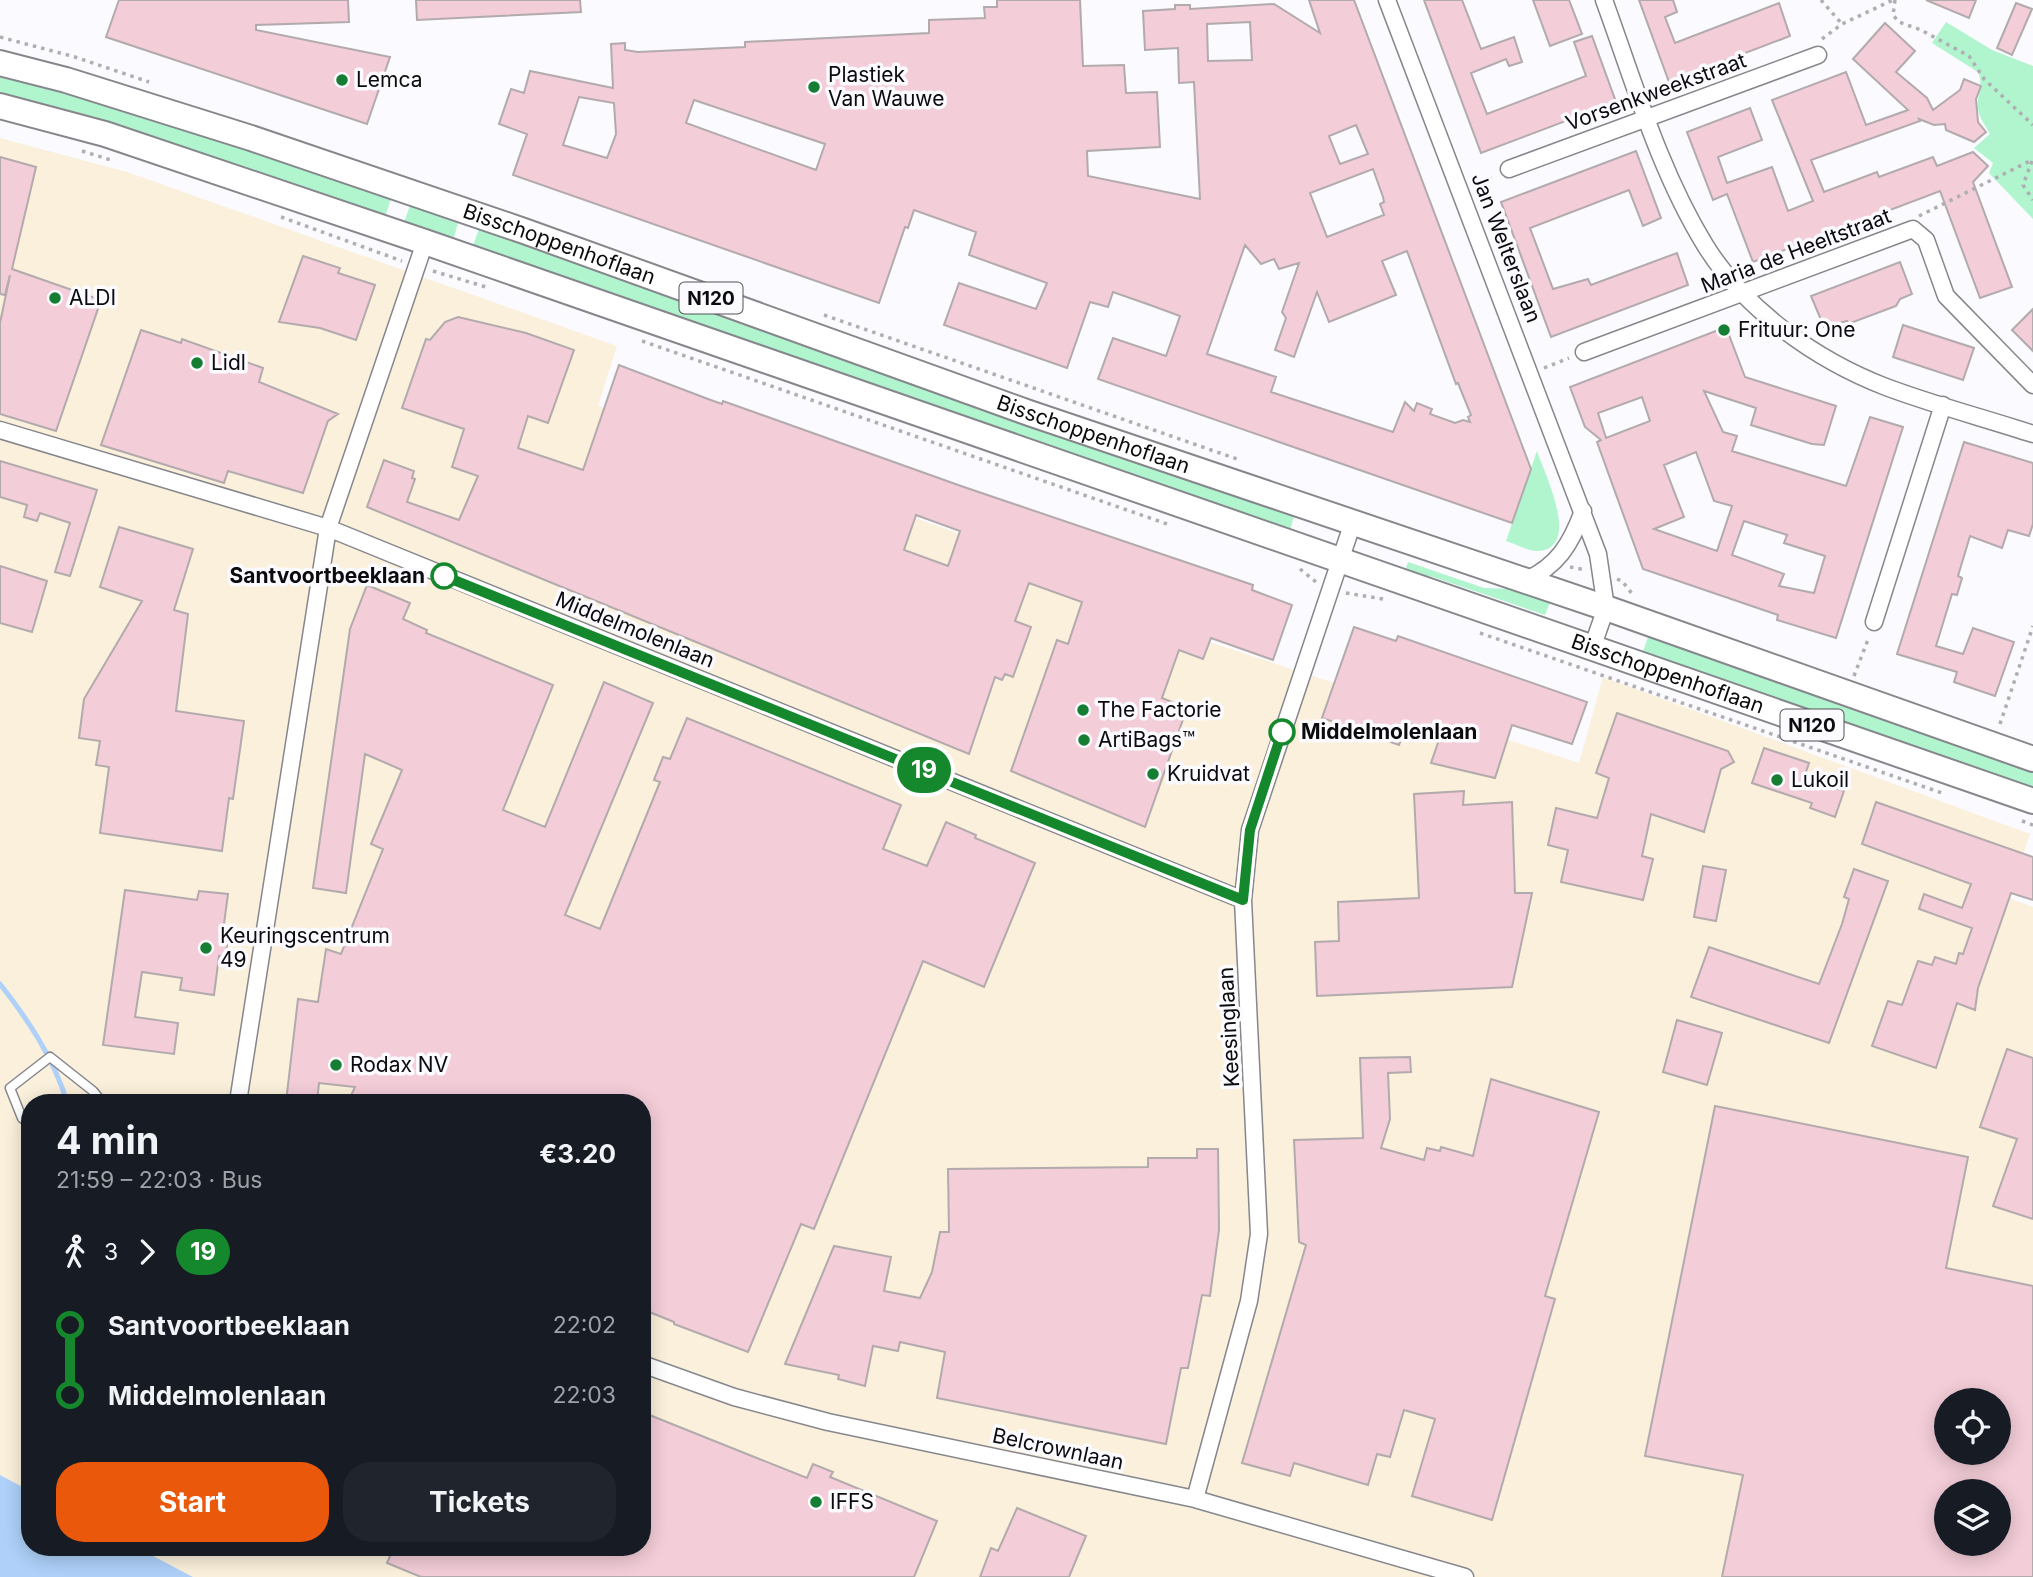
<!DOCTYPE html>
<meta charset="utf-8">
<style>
:root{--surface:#171b24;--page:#20242c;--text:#f1f3f6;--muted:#9ea1a6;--accent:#ea580c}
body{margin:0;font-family:Inter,sans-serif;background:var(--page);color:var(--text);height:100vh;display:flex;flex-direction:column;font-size:26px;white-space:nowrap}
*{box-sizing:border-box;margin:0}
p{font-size:23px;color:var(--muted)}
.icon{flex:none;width:38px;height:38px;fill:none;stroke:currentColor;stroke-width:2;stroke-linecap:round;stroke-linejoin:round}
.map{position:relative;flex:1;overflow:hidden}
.side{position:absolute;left:21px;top:1094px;width:630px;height:462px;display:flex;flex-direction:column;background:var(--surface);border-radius:28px;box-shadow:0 4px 18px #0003}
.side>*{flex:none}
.badge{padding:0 14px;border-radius:23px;font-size:24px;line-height:46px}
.tools{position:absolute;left:1934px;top:1388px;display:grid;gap:14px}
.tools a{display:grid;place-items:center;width:77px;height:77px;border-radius:50%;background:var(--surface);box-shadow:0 4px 18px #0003;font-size:35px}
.map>.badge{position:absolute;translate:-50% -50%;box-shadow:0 0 0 4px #fff}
.legs{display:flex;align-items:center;gap:10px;height:77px;padding:0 35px;font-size:23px}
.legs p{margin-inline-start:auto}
.summary{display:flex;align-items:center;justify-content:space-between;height:119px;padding:0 35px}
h1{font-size:38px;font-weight:700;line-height:52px}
.cta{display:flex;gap:14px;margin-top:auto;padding:14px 35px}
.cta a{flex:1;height:80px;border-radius:28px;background:var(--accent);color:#fff;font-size:28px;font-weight:700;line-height:80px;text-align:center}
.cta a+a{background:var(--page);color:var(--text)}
ul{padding:0 35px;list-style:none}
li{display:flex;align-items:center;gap:24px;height:70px;font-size:26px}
li i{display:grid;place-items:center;width:10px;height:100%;margin:0 9px;background:currentColor}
li i::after{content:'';width:18px;height:18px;margin:-9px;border:5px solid;border-radius:50%;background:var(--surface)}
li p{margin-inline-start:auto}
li:first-child i{background:linear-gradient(#0000 50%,currentColor 0)}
li:last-child i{background:linear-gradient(currentColor 50%,#0000 0)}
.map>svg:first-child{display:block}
.industrial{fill:#faf0db;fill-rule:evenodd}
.green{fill:#b0f5ce}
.water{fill:#aed0f9}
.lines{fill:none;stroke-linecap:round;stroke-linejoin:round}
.stream{stroke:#aed0f9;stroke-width:5}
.building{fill:#f3cdd8;stroke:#b2aaac;stroke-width:2;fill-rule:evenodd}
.service-casing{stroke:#86868d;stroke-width:11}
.minor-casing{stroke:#86868d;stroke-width:19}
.primary-casing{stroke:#86868d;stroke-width:28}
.path{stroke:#afafb3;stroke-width:3.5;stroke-dasharray:3.5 5;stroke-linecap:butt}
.service{stroke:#fff;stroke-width:8}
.minor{stroke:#fff;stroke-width:16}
.primary{stroke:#fff;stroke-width:24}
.line-1-casing{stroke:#fff;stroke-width:16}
.line-1{stroke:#15882e;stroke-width:10}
.poi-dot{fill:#167e32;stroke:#fafaff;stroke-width:2.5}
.stop-1-dot{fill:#fff;stroke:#15882e;stroke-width:3.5}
.labels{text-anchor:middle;stroke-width:7;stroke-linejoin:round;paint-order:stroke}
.shield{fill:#fafaff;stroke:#535356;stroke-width:2}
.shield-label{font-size:19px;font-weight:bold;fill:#0b0b0d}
.poi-label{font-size:21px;fill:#0b0b0d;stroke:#fafaff;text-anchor:start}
.street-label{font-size:21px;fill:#0b0b0d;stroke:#fafaff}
.stop-label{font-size:21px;font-weight:bold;fill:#0b0b0d;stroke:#fafaff;text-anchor:end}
</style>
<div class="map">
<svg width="2033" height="1577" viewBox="0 0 2033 1577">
<rect width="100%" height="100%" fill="#fafaff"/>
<path class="industrial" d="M 0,138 L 127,172 L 617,346 L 598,406 L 952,531 L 1212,643 L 1579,763 L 1603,677 L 2030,834 L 2009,898 L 2033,907 L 2033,1577 L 193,1577 L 136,1547 L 642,1547 L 642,1102 L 30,1102 L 30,1491 L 0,1475 ZM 1946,1400 L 1998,1400 L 1998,1452 L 1946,1452 ZM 1946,1491 L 1998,1491 L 1998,1544 L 1946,1544 Z"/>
<path class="green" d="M 1946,22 L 1992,50 L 2033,66 L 2033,219 L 1989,173 L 1993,163 L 1974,148 L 1990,134 C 1984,124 1976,113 1978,101 C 1979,88 1983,85 1978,72 L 1932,43 Z
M 0,72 L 151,114 L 391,199 L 384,220 L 0,94 Z
M 410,206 L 458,222 L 453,242 L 403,225 Z
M 479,229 L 1295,513 L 1289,534 L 471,251 Z
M 1537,451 C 1544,472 1583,550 1537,551 C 1528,551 1516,544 1506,541 Z
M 1408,562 L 1484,588 L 1513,589 L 1550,602 L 1545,615 L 1433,577 L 1404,573 Z
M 1648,637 L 2033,771 L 2033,794 L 1641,657 Z"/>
<path class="water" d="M 0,1475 L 30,1491 L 30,1547 L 136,1547 L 193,1577 L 0,1577 Z"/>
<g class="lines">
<path class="stream" d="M 0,984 C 29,1021 53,1057 67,1102"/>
</g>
<path class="building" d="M 119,0 L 348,0 L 349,22 L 256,25 L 256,30 L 390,57 L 367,124 L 106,37 Z
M 416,0 L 580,0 L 581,12 L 417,20 Z
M 997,0 L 1080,0 L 1083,66 L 1124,65 L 1126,93 L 1157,92 L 1160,147 L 1087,151 L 1088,176 L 1200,199 L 1194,82 L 1179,83 L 1178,48 L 1145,50 L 1143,11 L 1175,9 L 1175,5 L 1190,5 L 1190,9 L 1274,4 L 1320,33 L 1309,0 L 1354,0 L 1531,469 L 1512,523 L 1098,379 L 1113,338 L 1166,356 L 1180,316 L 1150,305 L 1113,292 L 1108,307 L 1090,302 L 1067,368 L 944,325 L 959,283 L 1036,309 L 1047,283 L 969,255 L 976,232 L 914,210 L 908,228 L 905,227 L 879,303 L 513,175 L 527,134 L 499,124 L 511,89 L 524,93 L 530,71 L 613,88 L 611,44 L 625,43 L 625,50 L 638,52 L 745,47 L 745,42 L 929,33 L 929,20 L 985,18 L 984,7 L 997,7 ZM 1250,22 L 1252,60 L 1208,61 L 1207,24 ZM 579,97 L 614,103 L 616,134 L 607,158 L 563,145 ZM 694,100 L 825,144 L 816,170 L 686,123 ZM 1356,125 L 1368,154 L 1340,164 L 1329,136 ZM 1373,169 L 1383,197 L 1384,202 L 1380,204 L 1384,215 L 1327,237 L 1310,193 ZM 1245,245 L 1261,264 L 1274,259 L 1279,269 L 1299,263 L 1282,312 L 1286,318 L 1275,350 L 1294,357 L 1317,292 L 1329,322 L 1396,295 L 1382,261 L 1407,251 L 1456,384 L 1458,383 L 1471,415 L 1468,417 L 1470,422 L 1463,420 L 1455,423 L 1430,414 L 1432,409 L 1417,403 L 1414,411 L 1405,402 L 1393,432 L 1271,392 L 1276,377 L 1207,354 Z
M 1424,0 L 1462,0 L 1481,49 L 1514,37 L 1522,62 L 1509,66 L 1506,59 L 1471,73 L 1487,114 L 1586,76 L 1574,42 L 1592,36 L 1616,102 L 1481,153 Z
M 1533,0 L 1569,0 L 1582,34 L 1550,46 Z
M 1639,0 L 1673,0 L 1677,12 L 1665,17 L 1675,43 L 1779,3 L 1790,36 L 1669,82 Z
M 1926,0 L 1976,0 L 1969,18 Z
M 2016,3 L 2032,9 L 2012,55 L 1997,48 Z
M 1885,23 L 1915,51 L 1896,72 L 1927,98 L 1933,110 L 1960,90 L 1964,79 L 1981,86 L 1976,99 L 1978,122 L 1986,132 L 1974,142 L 1946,130 L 1945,124 L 1934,125 L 1919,119 L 1920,121 L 1811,160 L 1824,192 L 1877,172 L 1879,177 L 1933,157 L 1937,166 L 1973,152 L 1988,166 L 1973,182 L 2012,287 L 1980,298 L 1940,191 L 1753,262 L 1727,194 L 1713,200 L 1687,132 L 1750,108 L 1762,140 L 1718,157 L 1727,183 L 1772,167 L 1788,211 L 1813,201 L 1772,100 L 1846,72 L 1866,125 L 1908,110 L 1853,59 Z
M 1636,151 L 1661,218 L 1643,226 L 1629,190 L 1530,228 L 1553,289 L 1588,279 L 1591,285 L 1677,253 L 1688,285 L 1551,337 L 1501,202 Z
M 0,157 L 36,167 L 12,269 L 101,300 L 56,431 L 0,414 L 0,323 L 10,275 L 5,295 L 0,294 Z
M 303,256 L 340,268 L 338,273 L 375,285 L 356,340 L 320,328 L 279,322 Z
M 1900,262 L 1912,294 L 1900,299 L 1896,306 L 1848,324 L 1847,321 L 1824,327 L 1811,296 Z
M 2033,309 L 2033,351 L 2012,330 Z
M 458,317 L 526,333 L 574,350 L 548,423 L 528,416 L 518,448 L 583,470 L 619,365 L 708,399 L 722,404 L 723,401 L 961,486 L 1253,585 L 1252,590 L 1292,605 L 1273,660 L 1211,638 L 1203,659 L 1179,650 L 1162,698 L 1187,708 L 1145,827 L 1011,771 L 1057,640 L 1068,644 L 1082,602 L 1029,583 L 1015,621 L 1031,627 L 1013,677 L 1005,674 L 1002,680 L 995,677 L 969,754 L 367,507 L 384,460 L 414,471 L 412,478 L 415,479 L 407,502 L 459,520 L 478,476 L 452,467 L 464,429 L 402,408 L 426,339 L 430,340 L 445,322 ZM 916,515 L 960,531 L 948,566 L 904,550 Z
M 1903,325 L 1974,348 L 1963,380 L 1893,357 Z
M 1726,327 L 1745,377 L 1836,406 L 1824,445 L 1812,444 L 1751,425 L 1756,408 L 1704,391 L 1723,432 L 1737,436 L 1732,451 L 1846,486 L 1870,417 L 1903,427 L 1836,638 L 1777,620 L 1778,615 L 1643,569 L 1597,442 L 1601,440 L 1585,427 L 1570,387 ZM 1642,397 L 1650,421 L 1606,438 L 1598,413 ZM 1696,452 L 1714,501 L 1732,506 L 1717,551 L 1654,529 L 1684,517 L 1664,465 ZM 1744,521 L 1787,535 L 1784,543 L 1825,556 L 1814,593 L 1779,586 L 1784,574 L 1732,555 Z
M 141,330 L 181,343 L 182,339 L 263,368 L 259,382 L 338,414 L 328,421 L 303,493 L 228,471 L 224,483 L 101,445 Z
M 1964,442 L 2033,463 L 2033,524 L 2029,536 L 2008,530 L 2002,548 L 1970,536 L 1958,576 L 1962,578 L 1957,595 L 1952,594 L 1936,646 L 1963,654 L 1973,628 L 2014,642 L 1995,696 L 1954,682 L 1957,672 L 1897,654 Z
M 0,461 L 97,490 L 70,576 L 55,572 L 70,523 L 40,513 L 37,521 L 24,517 L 27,505 L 0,497 Z
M 119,527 L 193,549 L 174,610 L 188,614 L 176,711 L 244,721 L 233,799 L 229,798 L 222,851 L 100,833 L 109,767 L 96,765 L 100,741 L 79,738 L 84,699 L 142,601 L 100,587 Z
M 0,566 L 47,581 L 32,632 L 0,623 Z
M 367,585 L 410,603 L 403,619 L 427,630 L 426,633 L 553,685 L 503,810 L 545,827 L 604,682 L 653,703 L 565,915 L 600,929 L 660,782 L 654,780 L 663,757 L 670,759 L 687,718 L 901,805 L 883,849 L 927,866 L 946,822 L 976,835 L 975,838 L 1035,863 L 984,987 L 923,961 L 814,1229 L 801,1224 L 748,1352 L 674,1324 L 674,1322 L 642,1309 L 642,1102 L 348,1102 L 355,1087 L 319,1083 L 317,1102 L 286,1102 L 298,999 L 318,1002 L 326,949 L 341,954 L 383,849 L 371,844 L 402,770 L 365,754 L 346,893 L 313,888 L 350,629 Z
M 1354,627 L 1396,641 L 1398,636 L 1587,702 L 1572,744 L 1512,725 L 1495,778 L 1431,763 L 1441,734 L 1407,723 L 1399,745 L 1322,718 Z
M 1617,713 L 1728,751 L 1734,762 L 1721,769 L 1704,832 L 1651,814 L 1642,856 L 1653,859 L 1643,900 L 1561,882 L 1568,850 L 1548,845 L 1556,808 L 1597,818 L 1609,778 L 1596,773 Z
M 1764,748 L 1809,763 L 1800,790 L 1825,785 L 1844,791 L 1835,817 L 1810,808 L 1812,803 L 1752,783 Z
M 1464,791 L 1463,805 L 1512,802 L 1515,893 L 1532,893 L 1512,987 L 1317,996 L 1315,942 L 1339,941 L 1338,902 L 1419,898 L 1414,794 Z
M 1876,802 L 2033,857 L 2033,900 L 2011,893 L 1978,988 L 1975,1010 L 1957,1003 L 1936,1068 L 1872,1046 L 1888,1001 L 1902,1005 L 1918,961 L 1932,965 L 1935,957 L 1956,964 L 1959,953 L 1963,954 L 1972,928 L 1919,909 L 1924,894 L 1962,908 L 1971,884 L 1862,844 Z
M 1703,866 L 1726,870 L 1716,921 L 1694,917 Z
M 1854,869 L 1888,881 L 1829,1043 L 1691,997 L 1709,947 L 1819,984 L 1842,924 L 1849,899 L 1844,897 Z
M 125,890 L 197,900 L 199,891 L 228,894 L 222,939 L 228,940 L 225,957 L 219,956 L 214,995 L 180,990 L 182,978 L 142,972 L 135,1017 L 178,1023 L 174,1054 L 103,1045 Z
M 1677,1020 L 1722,1033 L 1707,1085 L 1663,1072 Z
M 2007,1049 L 2033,1058 L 2033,1219 L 1993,1206 L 2017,1139 L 1980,1127 Z
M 1410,1057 L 1411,1072 L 1388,1073 L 1390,1119 L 1381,1148 L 1424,1160 L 1427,1148 L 1440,1151 L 1441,1147 L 1473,1156 L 1491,1079 L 1599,1112 L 1545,1296 L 1555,1299 L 1492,1520 L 1412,1496 L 1435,1419 L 1404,1410 L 1390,1457 L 1377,1454 L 1368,1485 L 1294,1463 L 1290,1476 L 1242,1463 L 1306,1245 L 1299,1242 L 1294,1140 L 1363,1138 L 1360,1058 Z
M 1715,1106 L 1968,1157 L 1946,1268 L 2033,1286 L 2033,1577 L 1722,1577 L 1743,1475 L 1645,1456 ZM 1946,1400 L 1998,1400 L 1998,1452 L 1946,1452 ZM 1946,1491 L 1998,1491 L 1998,1544 L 1946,1544 Z
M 1197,1149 L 1218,1149 L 1219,1230 L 1210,1296 L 1202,1295 L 1188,1368 L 1181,1368 L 1166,1444 L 937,1398 L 945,1352 L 900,1342 L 898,1351 L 873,1346 L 865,1386 L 838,1379 L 839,1375 L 785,1364 L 834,1246 L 891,1257 L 884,1291 L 920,1298 L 932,1272 L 940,1232 L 949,1232 L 948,1169 L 1148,1167 L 1148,1158 L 1197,1158 Z
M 642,1412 L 807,1478 L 813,1464 L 833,1472 L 830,1477 L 937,1521 L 914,1577 L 421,1577 L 387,1563 L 394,1547 L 642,1547 Z
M 1017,1508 L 1086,1536 L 1069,1577 L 980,1577 L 991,1548 L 998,1551 Z"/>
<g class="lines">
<defs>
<path id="service" d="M 30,1124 L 22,1118 L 10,1088 L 50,1057 L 93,1091 L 102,1102"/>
<path id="minor" d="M 1387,0 L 1598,554 L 1606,608 L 1592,648
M 1604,0 C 1634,82 1659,170 1705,245 C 1745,310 1816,360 1886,387 C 1934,405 1984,418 2033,434
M 1509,169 L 1818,55
M 1584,352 L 1913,229 L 1926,240 L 1946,296 L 2033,385
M 0,430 L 328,528 L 1243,900
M 1524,581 C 1557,567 1571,544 1583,511
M 1874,622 L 1943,405
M 238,1102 L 328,528 L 425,242
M 642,1364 L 734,1397 L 828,1422 L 1195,1499 L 1465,1577
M 1195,1499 L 1249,1301 L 1259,1234 L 1243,900 L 1250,830 L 1353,522"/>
<g id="primary">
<path id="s1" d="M 0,63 L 66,80 L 251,138 L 524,231 L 1029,413 L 1606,608 L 2033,759"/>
<path id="s2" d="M 0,106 L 105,134 L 425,242 L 2033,801"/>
</g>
</defs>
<use href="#service" class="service-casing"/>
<use href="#minor" class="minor-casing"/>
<use href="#primary" class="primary-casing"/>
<path class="path" d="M 1821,0 L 1842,24
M 1895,0 L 1893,15 L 1899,22 L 1921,30 L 1969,56 L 1984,79 L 2033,125
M 0,37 L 75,57 L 149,82
M 1822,39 L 1842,24 L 1893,0
M 82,151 L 111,160
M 2032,161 L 2023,185 L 2033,200
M 1473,186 L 1495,176
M 1919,216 L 2032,160
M 281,217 L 402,261
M 433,271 L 486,287
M 824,315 L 1237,459
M 642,341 L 1170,525
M 1544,368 L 1569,358
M 1570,567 L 1586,570
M 1300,569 L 1316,582
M 1617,579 L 1622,581 L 1633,595
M 1346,593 L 1383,599
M 1480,633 L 1942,793
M 1854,676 L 1869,637
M 2000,724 L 2033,626
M 2022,821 L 2033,825"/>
<use href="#service" class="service"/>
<use href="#minor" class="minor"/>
<use href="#primary" class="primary"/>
</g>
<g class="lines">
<defs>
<path id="line-1" d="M 444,576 L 1243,900 L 1250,830 L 1282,732"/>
</defs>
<use href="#line-1" class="line-1-casing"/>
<use href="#line-1" class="line-1"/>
</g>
<g class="poi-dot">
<circle cx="342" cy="80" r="7"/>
<circle cx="814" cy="87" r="7"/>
<circle cx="55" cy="298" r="7"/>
<circle cx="1724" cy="330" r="7"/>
<circle cx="197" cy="363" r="7"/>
<circle cx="1083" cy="710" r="7"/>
<circle cx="1084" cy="740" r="7"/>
<circle cx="1153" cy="774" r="7"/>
<circle cx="1777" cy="780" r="7"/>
<circle cx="206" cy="948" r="7"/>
<circle cx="336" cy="1065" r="7"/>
<circle cx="816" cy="1502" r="7"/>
</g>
<g class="stop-1-dot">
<circle cx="444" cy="576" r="12"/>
<circle cx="1282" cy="732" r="12"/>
</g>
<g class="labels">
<g class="shield">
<rect x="679.5" y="282.5" width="63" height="31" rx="5"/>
<rect x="1780.5" y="709.5" width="63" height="31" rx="5"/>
</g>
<g class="shield-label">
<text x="711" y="305">N120</text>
<text x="1812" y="732">N120</text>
</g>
<g class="poi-label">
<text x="828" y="82">Plastiek<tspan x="828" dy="24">Van Wauwe</tspan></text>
<text x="356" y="87">Lemca</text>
<text x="69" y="305">ALDI</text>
<text x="1738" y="337">Frituur: One</text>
<text x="211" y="370">Lidl</text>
<text x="1097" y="717">The Factorie</text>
<text x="1098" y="747">ArtiBags™</text>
<text x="1167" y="781">Kruidvat</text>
<text x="1791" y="787">Lukoil</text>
<text x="220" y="943">Keuringscentrum<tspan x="220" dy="24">49</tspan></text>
<text x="350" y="1072">Rodax NV</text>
<text x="830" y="1509">IFFS</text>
</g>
<g class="street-label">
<text transform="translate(1656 92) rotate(-20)" y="7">Vorsenkweekstraat</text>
<text dy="7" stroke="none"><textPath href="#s1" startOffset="588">Bisschoppenhoflaan</textPath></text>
<text transform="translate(1506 248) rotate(69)" y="7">Jan Welterslaan</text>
<text transform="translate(1796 251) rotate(-21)" y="7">Maria de Heeltstraat</text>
<text dy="7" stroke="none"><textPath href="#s1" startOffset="1155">Bisschoppenhoflaan</textPath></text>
<text transform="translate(635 630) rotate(22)" y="7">Middelmolenlaan</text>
<text dy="7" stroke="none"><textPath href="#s2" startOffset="1762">Bisschoppenhoflaan</textPath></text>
<text transform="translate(1229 1027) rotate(-93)" y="7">Keesinglaan</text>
<text transform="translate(1058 1449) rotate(12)" y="7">Belcrownlaan</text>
</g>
<g class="stop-label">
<text x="425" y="583">Santvoortbeeklaan</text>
<text x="1301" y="739" text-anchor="start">Middelmolenlaan</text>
</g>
</g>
</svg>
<div class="tools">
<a><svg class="icon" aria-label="locate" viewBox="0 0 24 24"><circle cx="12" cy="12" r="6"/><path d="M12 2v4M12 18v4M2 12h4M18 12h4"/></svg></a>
<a><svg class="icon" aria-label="layers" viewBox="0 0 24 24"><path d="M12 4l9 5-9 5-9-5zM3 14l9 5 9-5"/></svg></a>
</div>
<b class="badge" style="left:924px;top:770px;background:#15882e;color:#fff">19</b>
<section class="side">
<div class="summary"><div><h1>4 min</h1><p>21:59 – 22:03 · Bus</p></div><b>€3.20</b></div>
<div class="legs"><svg class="icon" aria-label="walk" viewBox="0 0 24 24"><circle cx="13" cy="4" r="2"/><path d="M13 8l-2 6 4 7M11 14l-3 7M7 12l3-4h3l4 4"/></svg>3<svg class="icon" aria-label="forward" viewBox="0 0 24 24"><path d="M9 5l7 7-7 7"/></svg><b class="badge" style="background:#15882e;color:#fff">19</b></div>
<ul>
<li><i style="color:#15882e"></i><b>Santvoortbeeklaan</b><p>22:02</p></li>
<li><i style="color:#15882e"></i><b>Middelmolenlaan</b><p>22:03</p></li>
</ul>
<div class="cta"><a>Start</a><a>Tickets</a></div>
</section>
</div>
